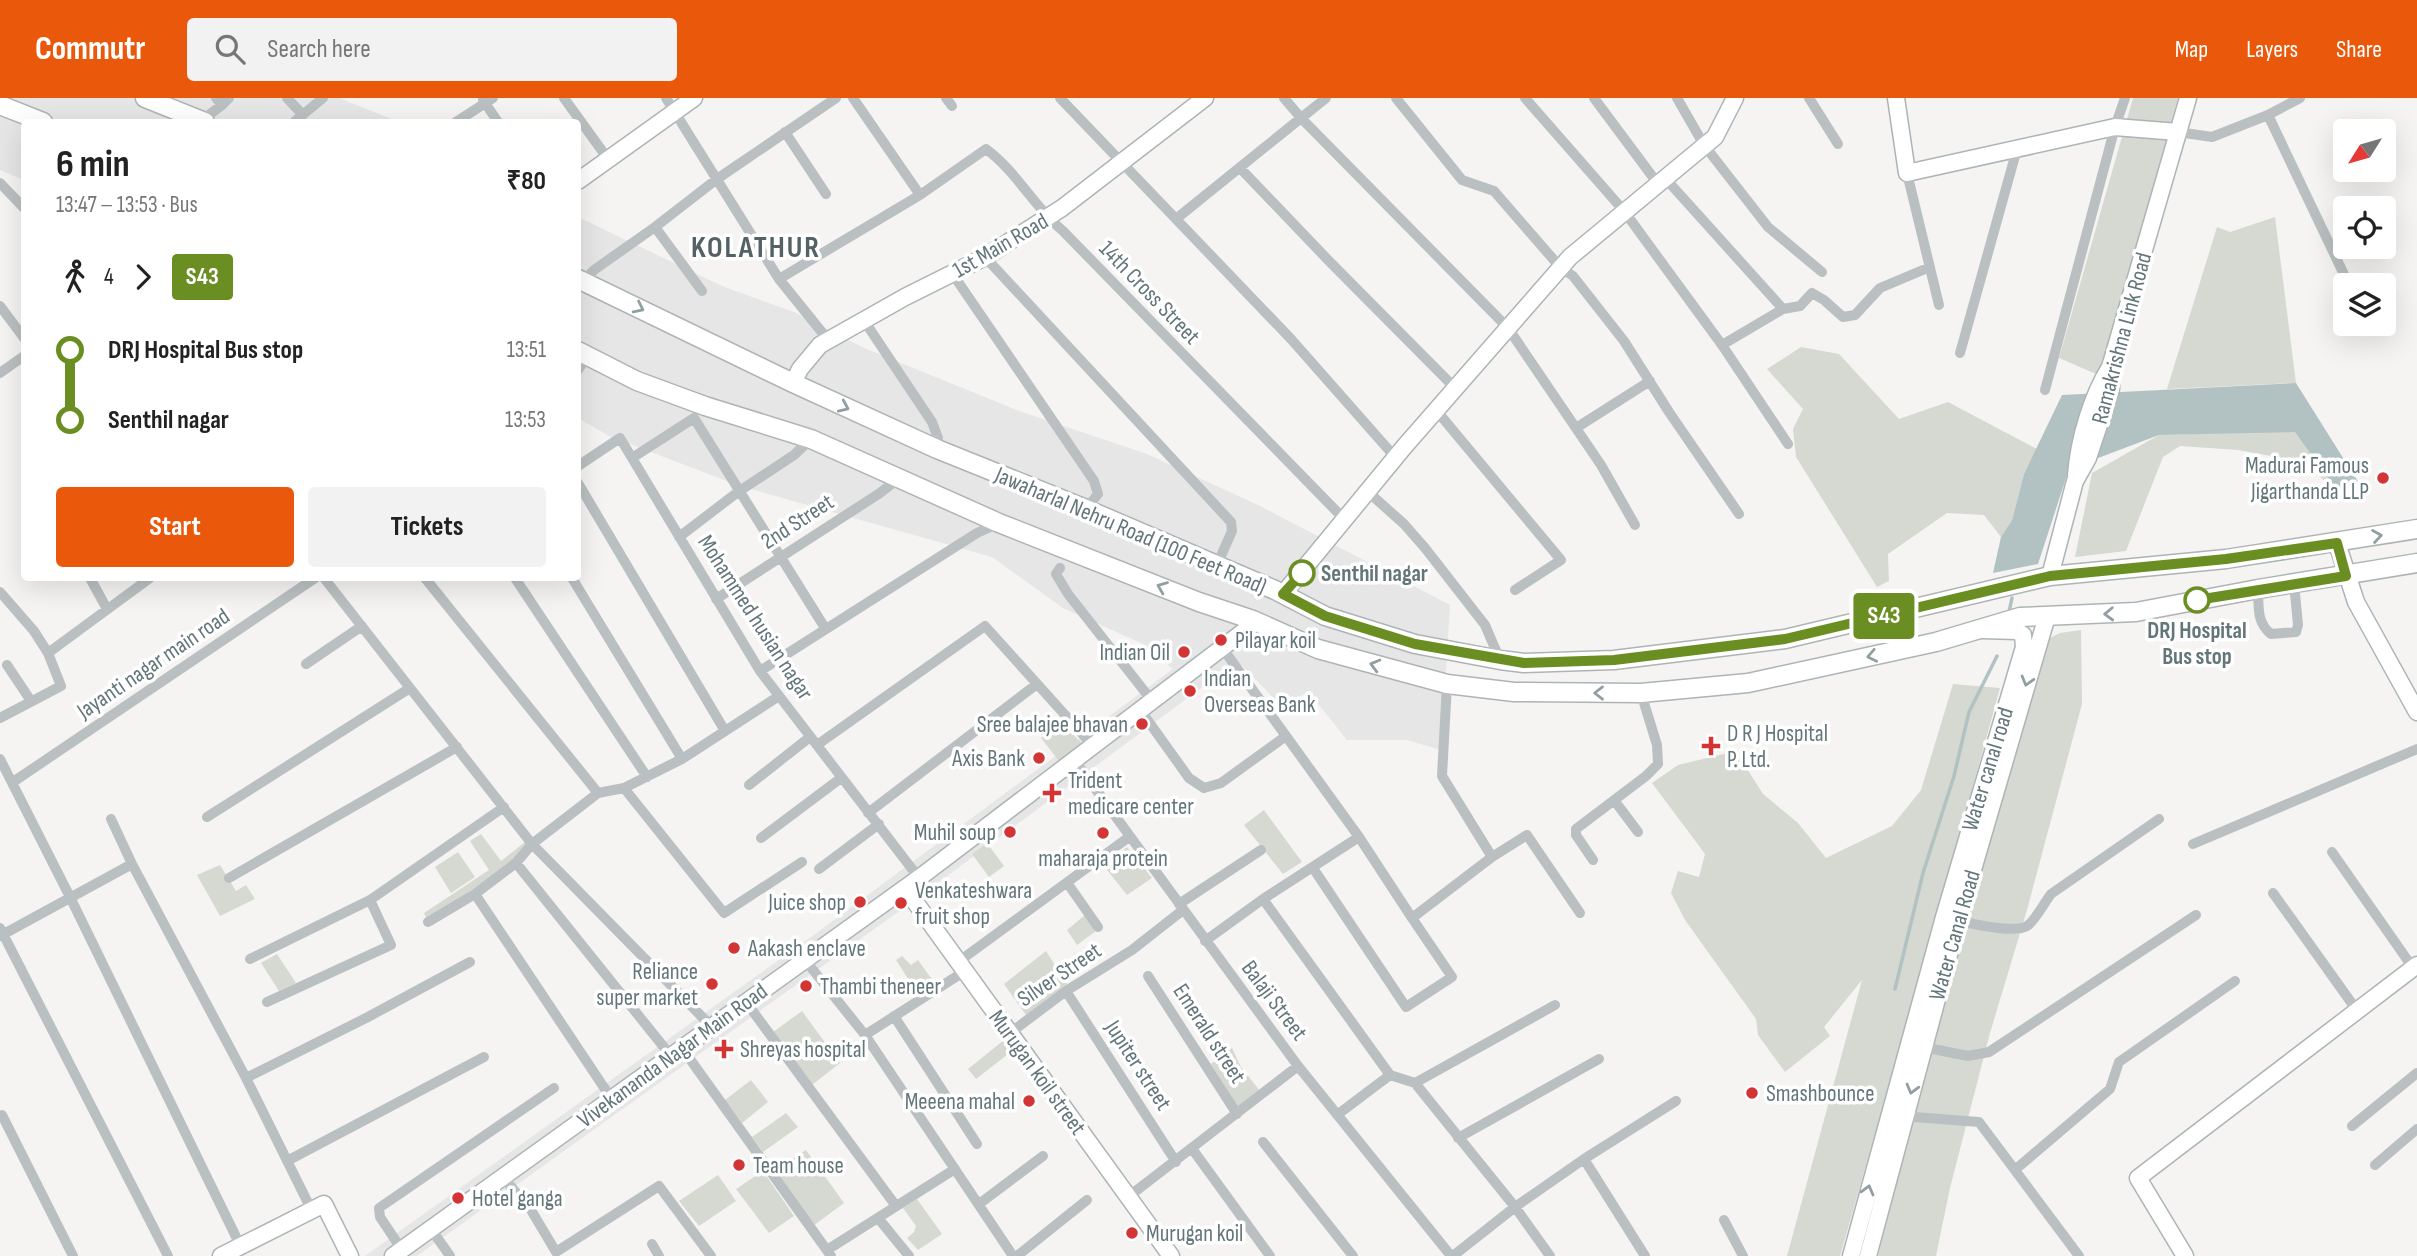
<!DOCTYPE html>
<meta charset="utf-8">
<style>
:root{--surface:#fff;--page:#f2f2f2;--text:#222;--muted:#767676;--accent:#ea580c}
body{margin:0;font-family:"Sofia Sans Condensed",sans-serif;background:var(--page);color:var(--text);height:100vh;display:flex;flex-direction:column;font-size:26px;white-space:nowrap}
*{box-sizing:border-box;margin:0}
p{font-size:23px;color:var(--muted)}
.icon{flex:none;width:38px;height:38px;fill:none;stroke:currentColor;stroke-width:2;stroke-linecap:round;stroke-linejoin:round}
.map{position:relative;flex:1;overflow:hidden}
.sheet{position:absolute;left:21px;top:21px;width:560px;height:462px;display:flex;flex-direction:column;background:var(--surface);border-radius:7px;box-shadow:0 7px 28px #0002}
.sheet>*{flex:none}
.badge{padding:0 14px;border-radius:5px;font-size:24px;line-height:46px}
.needle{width:46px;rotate:233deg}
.tools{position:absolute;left:2333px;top:21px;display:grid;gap:14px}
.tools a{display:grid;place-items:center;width:63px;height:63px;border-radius:7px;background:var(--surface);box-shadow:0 7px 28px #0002;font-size:35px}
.map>.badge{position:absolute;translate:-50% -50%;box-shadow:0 0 0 4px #fff}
.legs{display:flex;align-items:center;gap:10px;height:77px;padding:0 35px;font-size:23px}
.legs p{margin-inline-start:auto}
.summary{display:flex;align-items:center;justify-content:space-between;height:119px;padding:0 35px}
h1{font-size:38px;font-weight:700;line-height:52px}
.button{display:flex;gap:14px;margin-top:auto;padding:14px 35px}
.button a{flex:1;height:80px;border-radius:7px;background:var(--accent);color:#fff;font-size:28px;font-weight:700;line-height:80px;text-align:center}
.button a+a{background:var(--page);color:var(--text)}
ul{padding:0 35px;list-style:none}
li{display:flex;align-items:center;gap:24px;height:70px;font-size:26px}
li i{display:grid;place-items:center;width:10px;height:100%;margin:0 9px;background:currentColor}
li i::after{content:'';width:18px;height:18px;margin:-9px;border:5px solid;border-radius:50%;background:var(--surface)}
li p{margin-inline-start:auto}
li:first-child i{background:linear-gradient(#0000 50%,currentColor 0)}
li:last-child i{background:linear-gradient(currentColor 50%,#0000 0)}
header{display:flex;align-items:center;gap:42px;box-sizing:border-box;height:98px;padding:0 35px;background:var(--accent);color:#fff}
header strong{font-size:33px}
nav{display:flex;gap:38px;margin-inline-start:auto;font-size:24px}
.search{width:490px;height:63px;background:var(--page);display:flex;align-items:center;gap:18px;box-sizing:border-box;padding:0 24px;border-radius:7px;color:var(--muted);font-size:26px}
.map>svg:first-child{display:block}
.built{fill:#e5e6e5}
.green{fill:#d6d9d1}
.water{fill:#b2c2c3}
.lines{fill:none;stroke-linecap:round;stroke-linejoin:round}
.stream{stroke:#b2c2c3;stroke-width:3.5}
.secondary-casing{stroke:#acb4b6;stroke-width:19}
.primary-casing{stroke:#aeb4b6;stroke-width:21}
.street{stroke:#bac0c1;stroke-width:10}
.secondary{stroke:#fff;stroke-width:16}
.primary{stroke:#fff;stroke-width:18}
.oneway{stroke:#929fa2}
.line-1-casing{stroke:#fff;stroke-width:16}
.line-1{stroke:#6b8e23;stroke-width:10}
.poi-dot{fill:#d33434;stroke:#fff;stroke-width:2.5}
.stop-1-dot{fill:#fff;stroke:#6b8e23;stroke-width:3.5}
.labels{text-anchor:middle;stroke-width:7;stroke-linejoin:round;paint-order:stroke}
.street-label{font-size:23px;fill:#63767a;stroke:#fff}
.poi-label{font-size:23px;fill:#63767a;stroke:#fff;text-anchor:start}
.stop-label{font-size:23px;font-weight:bold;fill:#63767a;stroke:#fff;text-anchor:start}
.district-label{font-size:30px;font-weight:bold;letter-spacing:2px;fill:#546266;stroke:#fff}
</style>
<header>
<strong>Commutr</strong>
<div class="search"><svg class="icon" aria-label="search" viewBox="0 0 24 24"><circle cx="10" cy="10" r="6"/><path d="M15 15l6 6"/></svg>Search here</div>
<nav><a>Map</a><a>Layers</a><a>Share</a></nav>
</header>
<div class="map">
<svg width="2417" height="1158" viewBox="0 0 2417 1158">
<rect width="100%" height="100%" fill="#f5f4f2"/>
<path class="built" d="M 0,0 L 339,0 L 399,24 L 24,24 L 24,82 L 0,72 Z
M 578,119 L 722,188 L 794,214 L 864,250 L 1022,314 L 1147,356 L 1258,407 L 1450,507 L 1441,652 L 1407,642 L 1347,642 L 1308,593 L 1283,610 L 1236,561 L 1220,576 L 908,807 L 417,1158 L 365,1158 L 811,839 L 1173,571 L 1141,545 L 1063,510 L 992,459 L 740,388 L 609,338 L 578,320 Z"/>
<path class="green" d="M 2133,0 L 2178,0 L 2106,260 L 2096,276 L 2059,260 Z
M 2275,119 L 2296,285 L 2167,291 L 2217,129 L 2230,134 Z
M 1801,249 L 1839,256 L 1899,321 L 1948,304 L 2037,351 L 2024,376 L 2012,422 L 2001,439 L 1984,417 L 1947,415 L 1888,456 L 1889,483 L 1877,489 L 1796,359 L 1793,331 L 1803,311 L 1767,271 Z
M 2295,333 L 2343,401 L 2305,364 L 2238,352 L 2180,348 L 2163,359 L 2126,453 L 2075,459 L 2092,375 L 2159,337 Z
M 2081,532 L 2082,606 L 2027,812 L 1990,935 L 1950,1090 L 1936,1158 L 1878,1158 L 1945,894 L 2044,543 L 2060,535 Z
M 1953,586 L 2000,590 L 1937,819 L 1840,1158 L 1787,1158 L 1862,882 L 1824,929 L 1830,938 L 1785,974 L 1758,937 L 1756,921 L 1685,822 L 1671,795 L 1678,773 L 1699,779 L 1705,756 L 1652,685 L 1678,667 L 1736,653 L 1763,696 L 1798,725 L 1826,760 L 1892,728 L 1921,692 Z
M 1062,624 L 1082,646 L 1059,663 L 1041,640 Z
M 1264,712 L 1302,764 L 1283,776 L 1244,727 Z
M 481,736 L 501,763 L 525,744 L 528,747 L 515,763 L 427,822 L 424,815 L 489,772 L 470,743 Z
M 987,745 L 1004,768 L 989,779 L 972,756 Z
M 1127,749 L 1152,780 L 1127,797 L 1103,767 Z
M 458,754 L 475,779 L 451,795 L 435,769 Z
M 220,767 L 236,793 L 246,787 L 255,801 L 220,818 L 197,777 Z
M 1085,817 L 1096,833 L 1077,847 L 1067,832 Z
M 1046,853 L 1067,886 L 1026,917 L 1004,886 Z
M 277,856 L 296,885 L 279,893 L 261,865 Z
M 902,858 L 911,867 L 918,862 L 937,888 L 919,898 L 896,862 Z
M 802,913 L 840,965 L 812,987 L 773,934 Z
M 1004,942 L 1012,953 L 976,981 L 968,971 Z
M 1232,950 L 1241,969 L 1260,993 L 1238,1010 L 1211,966 Z
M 751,982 L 768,1004 L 742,1025 L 725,1002 Z
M 786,1015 L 798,1029 L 763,1054 L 752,1039 Z
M 806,1052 L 844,1105 L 813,1128 L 773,1074 Z
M 763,1073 L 794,1118 L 769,1135 L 736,1091 Z
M 718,1077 L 736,1103 L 699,1128 L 679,1103 Z
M 917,1101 L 942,1136 L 918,1152 L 907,1140 L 914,1134 L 916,1128 L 903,1110 Z"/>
<path class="water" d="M 2296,285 L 2367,398 L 2343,401 L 2295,334 L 2159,337 L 2069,371 L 2038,466 L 1993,475 L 2001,439 L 2012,422 L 2024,376 L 2062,297 Z"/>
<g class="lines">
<path class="stream" d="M 2009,514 L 2012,500
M 1895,891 L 1923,775 L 1954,678 L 1969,614 L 1997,558"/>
<defs>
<path id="secondary" d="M 1896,0 L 1907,75 L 2115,29 L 2178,34
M 578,83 L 694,0
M 793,285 L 800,271 L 820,247 L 905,199 L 985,159 L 1062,110 L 1205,0
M 2076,377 C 2079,341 2091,300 2110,269
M 2337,445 L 2356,504 L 2417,614
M 2050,478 L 2075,383 L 2088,360 L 2111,291 L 2111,266 L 2188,0
M 1283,496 L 1404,349 L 1570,159 L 1715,39 L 1735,0
M 905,790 L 1171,1158
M 221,1158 L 324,1106 L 350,1158
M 393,1158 L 919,780 L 1256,524
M 1851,1158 L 1944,819 L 2024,549 L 2023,537 L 2017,533 L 1982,532
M 1868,1158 L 1958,823 L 2047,518
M 2185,1158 L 2138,1080 L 2417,867"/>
<path id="primary" d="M 145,0 L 205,24
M 0,7 L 43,24
M 578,181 L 793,285 L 937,351 L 1086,411 L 1275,492 L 1325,518 L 1415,546 L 1500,562 L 1524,565 L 1614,562 L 1785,541 L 2050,478 L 2226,461 L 2417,431
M 578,253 L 637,283 L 705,308 L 811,341 L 999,425 L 1199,504 L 1253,522 L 1318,551 L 1447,586 L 1514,594 L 1641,595 L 1748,585 L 1936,544 L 2020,519 L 2136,514 L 2258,491 L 2417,465"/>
</defs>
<use href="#secondary" class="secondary-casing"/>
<use href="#primary" class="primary-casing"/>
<path class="street" d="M 216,0 L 222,7 L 229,0
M 287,0 L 302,16
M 564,0 L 608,61
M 666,0 L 779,181 L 829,243
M 853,0 L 920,97
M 946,0 L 952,8
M 1060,0 L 1291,241 L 1395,359
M 1284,0 L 1301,20 L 1326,0
M 1396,0 L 1462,82 L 1494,93 L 1560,169 L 1573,178 L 1624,243 L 1669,314 L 1739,416
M 1525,0 L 1624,113 L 1722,247 L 1788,346
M 1594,0 L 1658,86
M 1677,0 L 1704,47 L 1768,129 L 1822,174
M 1809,0 L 1838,46
M 483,2 L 498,24
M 2268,17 L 2349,187
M 201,23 L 222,7
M 294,24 L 323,0
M 456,24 L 493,0
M 785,34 L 826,96
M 2178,34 L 2212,39 L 2268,17 L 2300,0
M 1240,70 L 1329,163 L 1455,290
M 1907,75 L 1939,207
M 1665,80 L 1783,211
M 0,85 L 24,110
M 1176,121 L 1301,20 L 1508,230 L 1601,367 L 1635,427
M 655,129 L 702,193
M 985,159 L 1231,424 L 1232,433 L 1217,467
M 952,175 L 1094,383 L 1098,396 L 1086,411
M 779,181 L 920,97 L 986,51 C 1017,74 1034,109 1063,133 L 1344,421
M 583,183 L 594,172 L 655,129 L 717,81 L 836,0
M 0,208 L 24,240
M 865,224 L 932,324 L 938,340 L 937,351
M 1722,247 L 1783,211 L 1800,208 L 1812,195 L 1824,202 L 1843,219 L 1855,217 L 1880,190 L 1930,169
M 1960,255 L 2017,51
M 578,272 L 588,257
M 0,275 L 24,258
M 2045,292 L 2115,29 L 2125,0
M 1436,312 L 1561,462 L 1515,492
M 1576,330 L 1650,283
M 632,360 L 694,320 L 825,530
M 578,368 L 620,340 L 760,573 L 919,780
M 578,385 L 725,633
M 1367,393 L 1404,426 L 1425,450 L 1485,527 L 1500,562
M 679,439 L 738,394 L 794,357 L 811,341
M 1060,470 L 1056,476 L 1068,496 L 1153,604
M 90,480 L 107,511
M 324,480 L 532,746 L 712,929
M 425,480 L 598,695
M 515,480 L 647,679
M 572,480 L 682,661
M 2258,491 C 2259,508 2256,524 2271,536 L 2296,534 L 2298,527 L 2294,485
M 0,494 L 34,533 L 48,555
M 716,501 L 880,395 L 899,380
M 1226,555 L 1359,739 L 1412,820 L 1492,759 L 1527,737 L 1580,815
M 306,566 L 362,528
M 7,567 L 31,603
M 760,573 L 977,435 L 999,425
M 1447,586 L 1442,678 L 1492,759
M 1141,613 L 1189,680 L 1204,690 L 1221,685 L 1286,638
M 0,620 L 61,588 L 48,555 L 150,480
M 817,647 L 985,528 L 1094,649
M 0,661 L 70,799 L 240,1147
M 1075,663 L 1298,968 L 1451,1158
M 13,684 L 315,480
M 749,687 L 810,639
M 624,690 L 724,815 L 802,764
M 1614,702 L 1638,734
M 868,715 L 1037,586
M 207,719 L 410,590
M 111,721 L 132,766 L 246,980 L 312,1113
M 761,740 L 841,680
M 2193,746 L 2417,651
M 2332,754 L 2413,870
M 1593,762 L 1576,737 L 1576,731 L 1646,678 L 1658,666 L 1657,647 L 1641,595
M 516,765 L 671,958
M 1313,770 L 1406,909 L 1452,879 L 1412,820
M 819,771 L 879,726
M 229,780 L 457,649
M 1068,786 L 1098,829
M 2273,795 L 2358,914
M 475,796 L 611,1000
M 1263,801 L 1359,739
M 1179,806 L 1261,752
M 1954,822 C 1970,825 2014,836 2027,828 C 2035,823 2044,805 2051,796 L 2159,721
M 428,824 L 475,796 L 516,765 L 532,746 L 598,695 L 624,690 L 682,661 L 779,598
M 0,830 L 168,1158
M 0,838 L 132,766
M 1205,843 L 1263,801 L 1390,977 L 1415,985 L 1515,1109 L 1550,1158
M 250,861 L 370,802
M 805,862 L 865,937 L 1013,1158
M 958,864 L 1129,739
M 1148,878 L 1237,1016
M 1066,893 L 1176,1064
M 267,904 L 391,847 L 370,802 L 504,709
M 746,904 L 896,1108
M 894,918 L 977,1046
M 1010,935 L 1066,893 L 1132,852 L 1183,812
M 865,937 L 965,873
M 1923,949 L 1968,958 L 1989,954 L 2196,817
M 682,950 L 831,1158
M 246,980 L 368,919 L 470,864
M 1415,985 L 1555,907
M 2,1017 L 73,1158
M 1337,1017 L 1390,977
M 1901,1018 L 1979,1024 L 2079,1158
M 2352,1028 L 2417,975
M 1458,1040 L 1599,961
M 1263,1044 L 1353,1158
M 1193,1052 L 1270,1158
M 1584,1061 L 1645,1158
M 287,1063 L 484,959
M 2375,1067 L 2417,1031
M 2016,1071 L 2110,991 L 2119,964 L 2235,883
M 503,1079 L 531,1112 L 556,1154 L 659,1088 L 711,1158
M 1128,1099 L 1298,968
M 979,1106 L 1043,1058
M 878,1120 L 909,1158
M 1724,1122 L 1743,1158
M 431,1131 L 450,1158
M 652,1146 L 659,1158
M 402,1152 L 380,1119 L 379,1110 L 554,990
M 827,1152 L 955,1071
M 1017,1158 L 1087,1102
M 1453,1158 L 1515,1109 L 1584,1061 L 1676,1003"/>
<use href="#secondary" class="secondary"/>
<use href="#primary" class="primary"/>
</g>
<defs><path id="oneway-chevron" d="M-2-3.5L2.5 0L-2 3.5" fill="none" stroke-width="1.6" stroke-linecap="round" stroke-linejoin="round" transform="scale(1.75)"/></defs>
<g class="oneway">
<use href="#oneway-chevron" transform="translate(639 210) rotate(26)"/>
<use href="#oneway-chevron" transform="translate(844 309) rotate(24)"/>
<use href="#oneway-chevron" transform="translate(2377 438) rotate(-9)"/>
<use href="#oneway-chevron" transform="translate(1162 489) rotate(-158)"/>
<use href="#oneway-chevron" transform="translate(2109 516) rotate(178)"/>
<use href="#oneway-chevron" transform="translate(1872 558) rotate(168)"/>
<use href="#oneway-chevron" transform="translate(1375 567) rotate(-165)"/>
<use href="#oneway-chevron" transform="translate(2027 583) rotate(106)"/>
<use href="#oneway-chevron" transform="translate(1599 595) rotate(-180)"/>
<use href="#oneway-chevron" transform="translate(1912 991) rotate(105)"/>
<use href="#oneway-chevron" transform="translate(1868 1092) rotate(-75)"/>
</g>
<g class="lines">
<defs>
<path id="line-1" d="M 1302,475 L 1283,496 L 1325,518 L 1415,546 L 1524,565 L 1614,562 L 1785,541 L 2050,478 L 2226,461 L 2337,445 L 2346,478 L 2197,502"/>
</defs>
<use href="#line-1" class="line-1-casing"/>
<use href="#line-1" class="line-1"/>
</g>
<g class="poi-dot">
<circle cx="2383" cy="380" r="7"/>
<circle cx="1221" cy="542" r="7"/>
<circle cx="1184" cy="554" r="7"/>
<circle cx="1190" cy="593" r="7"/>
<circle cx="1142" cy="626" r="7"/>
<path d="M1707.5 637.5h7v7h7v7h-7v7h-7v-7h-7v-7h7z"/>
<circle cx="1039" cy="660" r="7"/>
<path d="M1048.5 684.5h7v7h7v7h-7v7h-7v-7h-7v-7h7z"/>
<circle cx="1010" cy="734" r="7"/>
<circle cx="1103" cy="735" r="7"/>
<circle cx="860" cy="804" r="7"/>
<circle cx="901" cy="805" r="7"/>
<circle cx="734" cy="850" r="7"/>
<circle cx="712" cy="886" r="7"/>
<circle cx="806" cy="888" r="7"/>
<path d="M720.5 940.5h7v7h7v7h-7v7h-7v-7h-7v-7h7z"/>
<circle cx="1752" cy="995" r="7"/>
<circle cx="1029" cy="1003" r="7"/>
<circle cx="739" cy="1067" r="7"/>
<circle cx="458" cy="1100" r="7"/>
<circle cx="1132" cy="1135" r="7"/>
</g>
<g class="stop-1-dot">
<circle cx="1302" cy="475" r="12"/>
<circle cx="2197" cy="502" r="12"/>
</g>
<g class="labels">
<g class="street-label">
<text transform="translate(1000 147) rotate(-30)" y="8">1st Main Road</text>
<text transform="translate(1150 194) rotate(46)" y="8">14th Cross Street</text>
<text transform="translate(2121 240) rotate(-75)" y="8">Ramakrishna Link Road</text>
<text transform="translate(797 423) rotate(-33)" y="8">2nd Street</text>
<text transform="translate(1131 432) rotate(23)" y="8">Jawaharlal Nehru Road (100 Feet Road)</text>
<text transform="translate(756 519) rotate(57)" y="8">Mohammed husian nagar</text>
<text transform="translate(153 565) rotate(-34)" y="8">Jayanti nagar main road</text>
<text transform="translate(1987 671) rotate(-73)" y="8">Water canal road</text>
<text transform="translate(1954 837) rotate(-74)" y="8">Water Canal Road</text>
<text transform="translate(1059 876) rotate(-34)" y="8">Silver Street</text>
<text transform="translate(1275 902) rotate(53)" y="8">Balaji Street</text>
<text transform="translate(1210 935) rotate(57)" y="8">Emerald street</text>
<text transform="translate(672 957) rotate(-36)" y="8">Vivekananda Nagar Main Road</text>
<text transform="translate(1139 967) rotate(57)" y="8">Jupiter street</text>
<text transform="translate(1038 974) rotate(54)" y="8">Murugan koil street</text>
</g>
<g class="poi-label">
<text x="2369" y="375" text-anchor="end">Madurai Famous<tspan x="2369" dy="26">Jigarthanda LLP</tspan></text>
<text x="1235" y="550">Pilayar koil</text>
<text x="1170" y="562" text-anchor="end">Indian Oil</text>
<text x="1204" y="588">Indian<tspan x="1204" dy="26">Overseas Bank</tspan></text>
<text x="1128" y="634" text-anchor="end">Sree balajee bhavan</text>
<text x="1727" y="643">D R J Hospital<tspan x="1727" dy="26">P. Ltd.</tspan></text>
<text x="1025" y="668" text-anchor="end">Axis Bank</text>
<text x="1068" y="690">Trident<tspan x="1068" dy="26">medicare center</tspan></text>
<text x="996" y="742" text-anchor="end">Muhil soup</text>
<text x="1103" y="768" text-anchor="middle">maharaja protein</text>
<text x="915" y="800">Venkateshwara<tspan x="915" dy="26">fruit shop</tspan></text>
<text x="846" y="812" text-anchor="end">Juice shop</text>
<text x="748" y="858">Aakash enclave</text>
<text x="698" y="881" text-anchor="end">Reliance<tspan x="698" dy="26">super market</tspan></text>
<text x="820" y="896">Thambi theneer</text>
<text x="740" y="959">Shreyas hospital</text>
<text x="1766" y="1003">Smashbounce</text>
<text x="1015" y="1011" text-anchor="end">Meeena mahal</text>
<text x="753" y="1075">Team house</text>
<text x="472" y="1108">Hotel ganga</text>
<text x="1146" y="1143">Murugan koil</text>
</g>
<g class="stop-label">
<text x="1321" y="483">Senthil nagar</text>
<text x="2197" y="540" text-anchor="middle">DRJ Hospital<tspan x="2197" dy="26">Bus stop</tspan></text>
</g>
<g class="district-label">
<text x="756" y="159">KOLATHUR</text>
</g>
</g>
</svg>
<div class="tools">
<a><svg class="needle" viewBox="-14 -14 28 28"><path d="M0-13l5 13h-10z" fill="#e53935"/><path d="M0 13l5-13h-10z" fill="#767676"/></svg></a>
<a><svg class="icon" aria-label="locate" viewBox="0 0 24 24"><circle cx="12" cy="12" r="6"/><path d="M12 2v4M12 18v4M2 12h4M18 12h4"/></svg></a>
<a><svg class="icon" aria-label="layers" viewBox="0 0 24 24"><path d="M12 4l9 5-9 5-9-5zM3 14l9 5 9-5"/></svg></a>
</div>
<b class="badge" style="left:1884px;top:518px;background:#6b8e23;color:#fff">S43</b>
<section class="sheet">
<div class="summary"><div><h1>6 min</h1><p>13:47 – 13:53 · Bus</p></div><b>₹80</b></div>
<div class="legs"><svg class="icon" aria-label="walk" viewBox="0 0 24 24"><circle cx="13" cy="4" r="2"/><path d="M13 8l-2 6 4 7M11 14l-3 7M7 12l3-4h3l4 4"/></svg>4<svg class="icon" aria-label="forward" viewBox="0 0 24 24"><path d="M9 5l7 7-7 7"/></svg><b class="badge" style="background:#6b8e23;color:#fff">S43</b></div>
<ul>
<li><i style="color:#6b8e23"></i><b>DRJ Hospital Bus stop</b><p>13:51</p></li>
<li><i style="color:#6b8e23"></i><b>Senthil nagar</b><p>13:53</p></li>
</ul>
<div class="button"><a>Start</a><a>Tickets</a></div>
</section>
</div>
